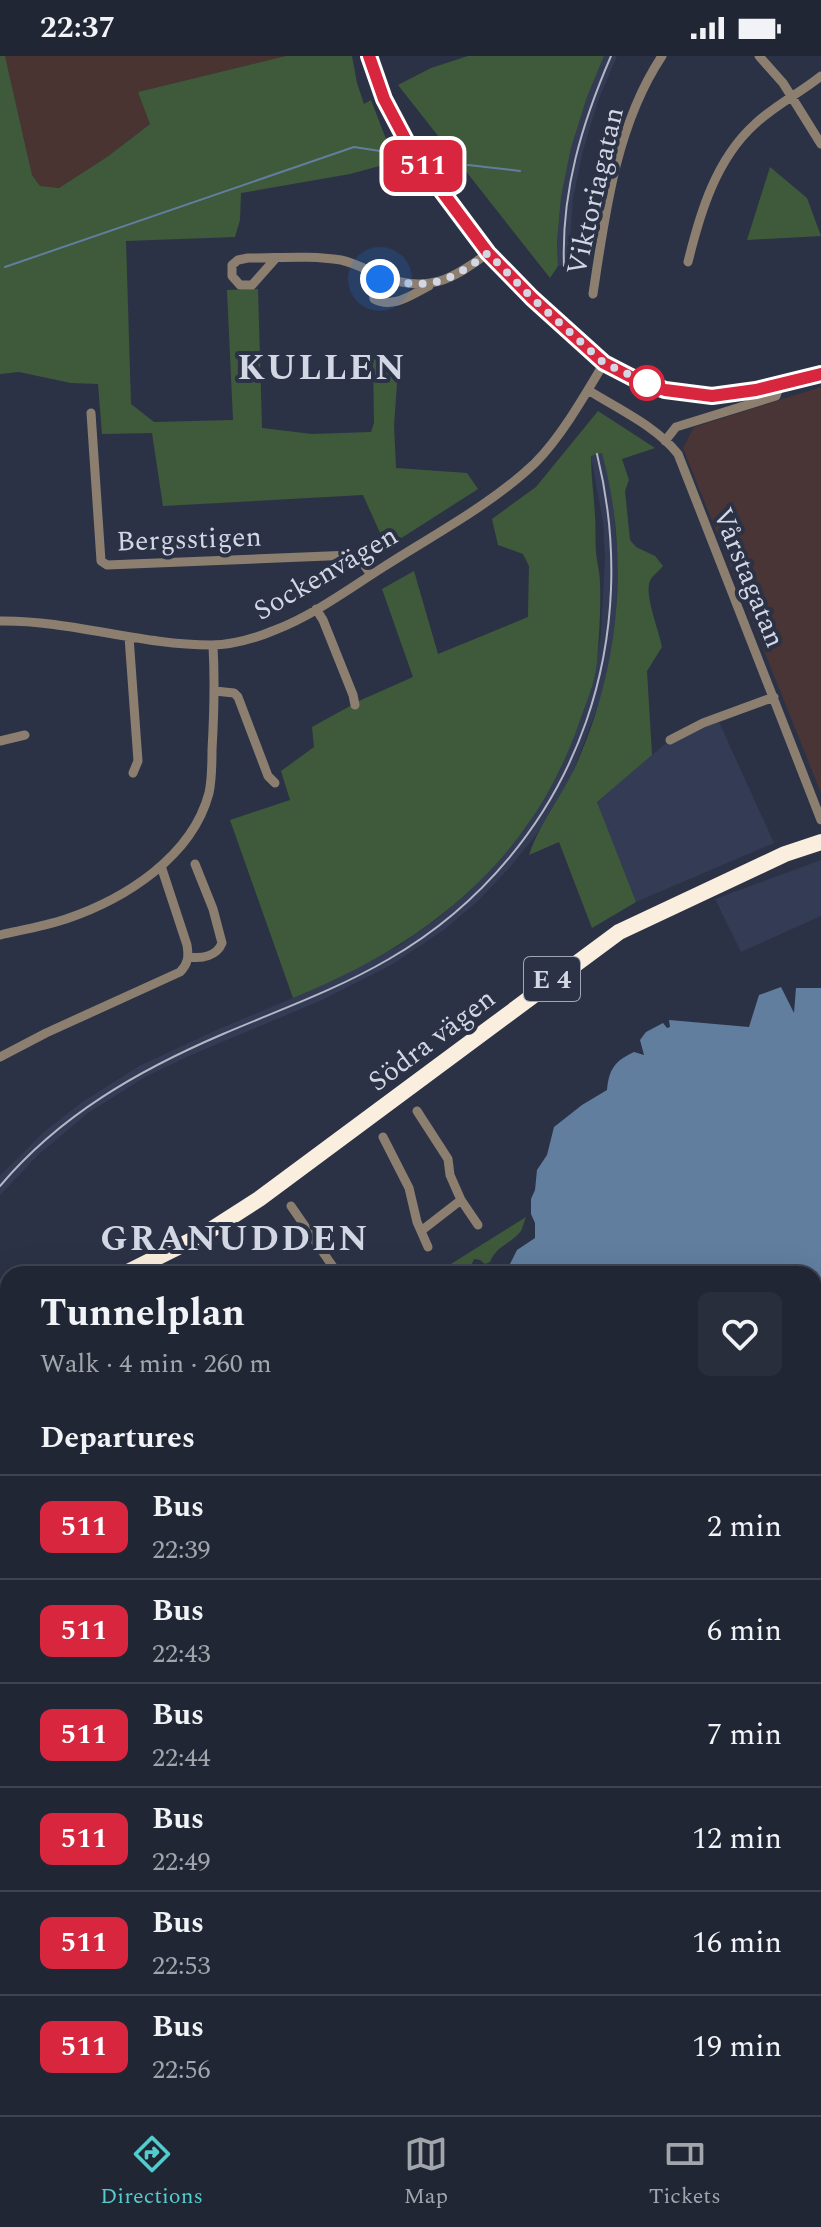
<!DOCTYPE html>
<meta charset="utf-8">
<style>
:root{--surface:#212634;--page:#292e3c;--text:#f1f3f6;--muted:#a2a5ac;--line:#3e434f;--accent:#52cdcd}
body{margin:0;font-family:Spectral,serif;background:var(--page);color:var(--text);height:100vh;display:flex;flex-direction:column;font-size:30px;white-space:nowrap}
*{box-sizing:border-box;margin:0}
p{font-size:26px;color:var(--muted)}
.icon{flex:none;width:44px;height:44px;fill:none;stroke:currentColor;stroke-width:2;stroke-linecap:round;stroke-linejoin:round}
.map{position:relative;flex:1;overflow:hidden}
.side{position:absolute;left:0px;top:1210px;width:822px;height:850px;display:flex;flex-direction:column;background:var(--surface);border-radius:24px 24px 0 0;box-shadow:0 8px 32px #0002,0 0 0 2px var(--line)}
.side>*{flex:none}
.badge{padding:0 16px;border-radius:12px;font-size:28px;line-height:52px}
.you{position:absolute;width:40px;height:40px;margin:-20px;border:6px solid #fff;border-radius:50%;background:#1a73e8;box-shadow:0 0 0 12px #1a73e833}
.map>.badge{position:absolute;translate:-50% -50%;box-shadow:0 0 0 4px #fff}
h2{padding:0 40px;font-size:30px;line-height:72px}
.round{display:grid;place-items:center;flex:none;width:84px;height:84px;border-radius:12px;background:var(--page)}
.headline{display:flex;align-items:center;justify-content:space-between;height:136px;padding:0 40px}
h1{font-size:38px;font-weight:700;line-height:60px}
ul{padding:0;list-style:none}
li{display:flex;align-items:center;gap:24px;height:104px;padding:0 40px;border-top:2px solid var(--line)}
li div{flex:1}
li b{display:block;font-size:30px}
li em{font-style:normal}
li .badge{min-width:88px;font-weight:700;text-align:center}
.status{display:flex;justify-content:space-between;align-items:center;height:56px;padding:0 40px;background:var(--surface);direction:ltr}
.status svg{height:22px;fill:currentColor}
.menu{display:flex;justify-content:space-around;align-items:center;height:112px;border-top:2px solid var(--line);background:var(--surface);font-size:22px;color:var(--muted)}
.menu a{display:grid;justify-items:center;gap:4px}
.menu .active{color:var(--accent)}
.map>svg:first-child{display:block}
.built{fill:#333b55}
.industrial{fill:#493431}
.education{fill:#493436}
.green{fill:#3f5a3a}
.water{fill:#617e9f}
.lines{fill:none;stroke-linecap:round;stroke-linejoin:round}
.stream{stroke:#617e9f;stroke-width:2}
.street{stroke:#8c7f70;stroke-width:9}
.secondary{stroke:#bfab92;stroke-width:12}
.highway{stroke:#faeedf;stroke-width:16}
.rail{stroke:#b3b7c6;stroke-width:2}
.line-casing{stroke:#fff;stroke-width:18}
.line{stroke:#d7263d;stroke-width:12}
.walk{stroke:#d3d7e4;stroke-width:8;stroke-dasharray:0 14.4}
.stop-dot{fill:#fff;stroke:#d7263d;stroke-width:4}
.labels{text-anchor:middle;stroke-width:8;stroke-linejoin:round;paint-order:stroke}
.shield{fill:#2c3246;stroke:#a1a6b5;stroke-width:2}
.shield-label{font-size:26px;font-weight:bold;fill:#d3d7e4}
.street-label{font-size:28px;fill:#d3d7e4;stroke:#2c3246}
.district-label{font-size:36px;font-weight:bold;letter-spacing:2px;fill:#d3d7e4;stroke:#2c3246}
</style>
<div class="status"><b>22:37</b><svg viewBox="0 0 49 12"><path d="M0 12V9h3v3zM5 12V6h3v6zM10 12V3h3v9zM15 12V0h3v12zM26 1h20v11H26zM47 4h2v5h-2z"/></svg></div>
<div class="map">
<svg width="821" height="2059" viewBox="0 0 821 2059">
<rect width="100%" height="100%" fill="#2c3246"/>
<path class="built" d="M 604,0 L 617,0 L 598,45 L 583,95 L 573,142 L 570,186 L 571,209 L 558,210 L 557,186 L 561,141 L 571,92 L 587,41 Z
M 603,397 L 612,438 L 618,503 L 616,558 L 609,612 L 602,639 L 571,721 L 536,779 L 509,812 L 479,844 L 445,873 L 391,909 L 322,944 L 191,999 L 145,1021 L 88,1057 L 39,1098 L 0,1139 L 0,1120 L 44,1076 L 81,1047 L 139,1010 L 221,972 L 317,932 L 399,890 L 437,863 L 470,835 L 526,772 L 559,716 L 590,636 L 596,609 L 601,579 L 605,503 L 603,466 L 591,400 Z
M 719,666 L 774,787 L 631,848 L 597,745 L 670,684 Z
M 821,804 L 821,860 L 741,896 L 715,843 Z"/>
<path class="industrial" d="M 5,0 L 286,0 L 138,36 L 151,67 L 107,101 L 59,132 L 40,130 L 32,119 Z"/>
<path class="education" d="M 821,331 L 821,737 L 683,392 L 694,371 Z"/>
<path class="green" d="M 0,0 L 5,0 L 32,119 L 40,130 L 59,132 L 107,101 L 150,68 L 138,36 L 286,0 L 352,0 L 357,27 L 364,48 L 371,44 L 386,83 L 398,105 L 350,118 L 241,137 L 240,164 L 235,181 L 126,185 L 131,348 L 154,366 L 233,364 L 227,234 L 258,233 L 262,372 L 312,378 L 371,376 L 374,367 L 373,304 L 399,299 L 394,370 L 396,412 L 467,417 L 478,433 L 392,488 L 381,479 L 363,439 L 163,450 L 152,377 L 102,378 L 98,328 L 71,327 L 19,316 L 0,318 Z
M 468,0 L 604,0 L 587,41 L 571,92 L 561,141 L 557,186 L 558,210 L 550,222 L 398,29 L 431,12 Z
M 770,111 L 807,142 L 821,180 L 747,184 Z
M 598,355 L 655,392 L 622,403 L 629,424 L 625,435 L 630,484 L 636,491 L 655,500 L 663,510 C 660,514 652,520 650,525 C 644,539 659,574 662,591 L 647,615 L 652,699 L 597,746 L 636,846 L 592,872 L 559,786 L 529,799 C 540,766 563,739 577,707 C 620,609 630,500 602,397 L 591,400 C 591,420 594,440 595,460 C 596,473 595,485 596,497 C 597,507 600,517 600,527 C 601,553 599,580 597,606 C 595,628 585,649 578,670 C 529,808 424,889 293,942 L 230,764 L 290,744 L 281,715 L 314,691 L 312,671 L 361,644 L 413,621 L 382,533 L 414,515 L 438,598 L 528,561 L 529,510 L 523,498 L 498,489 L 492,463 L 536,431 Z
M 526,1161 C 524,1165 523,1171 521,1175 C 512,1187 496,1190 490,1206 L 485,1208 L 480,1204 L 474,1203 L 468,1218 L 435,1218 Z
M 0,1863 L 8,1878 L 8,2052 L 128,2052 L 118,2059 L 0,2059 Z"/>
<path class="water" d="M 781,931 L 794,957 L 796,932 L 821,932 L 821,2059 L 128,2059 L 132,2052 L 814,2052 L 814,1218 L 505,1218 L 517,1194 L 535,1182 L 535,1167 L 531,1158 L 531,1143 L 535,1134 L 537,1114 L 547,1099 L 554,1071 L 582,1049 L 607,1034 C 609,1014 614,1005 634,996 L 644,999 L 640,984 L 646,976 L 663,967 L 667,972 L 670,971 L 669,964 L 749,971 L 759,939 Z"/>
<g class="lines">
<path class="stream" d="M 468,109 L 520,115
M 5,211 L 354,91 L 380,95"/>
<path class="street" d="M 759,0 L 783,27 L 821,88
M 276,202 L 252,229 L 240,229 L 232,220 L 232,209 L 238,204 L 248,202 C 279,202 311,199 341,204 C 355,207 367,214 381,220 C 427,238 452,224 488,197
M 688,206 C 700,157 716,103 755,68 C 775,49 800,37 821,20
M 385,222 C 374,225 372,232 374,243 C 393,253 411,239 429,230
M 593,238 C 605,158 616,69 662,0
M 588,334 C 618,353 656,370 678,398 L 821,764
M 91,357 L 101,505 L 107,509 L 352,499 L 360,503 L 371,519
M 665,385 L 676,371 L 776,340 L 780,328
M 316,553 L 323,564 L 353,639 L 355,649
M 0,565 C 71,564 140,589 211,589 C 232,589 256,582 275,574 C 314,559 350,532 385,510 C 435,478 492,448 535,407 C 561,381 585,339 604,307
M 129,581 L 138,705 L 133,717
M 215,635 L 234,637 L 238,641 L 268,720 L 275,727
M 670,684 L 703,667 L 774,641
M 0,685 L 25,679
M 0,879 C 22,874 45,870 66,863 C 125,843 192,801 209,737 C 212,723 212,708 212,694 C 214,659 215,625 213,590
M 189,901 C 202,903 217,900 222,887 L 213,853 L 195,808
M 0,1001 L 46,977 L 180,916 C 188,908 189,901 187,889 L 161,810
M 417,1055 L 448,1103 L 450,1119 L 461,1144 L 478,1169
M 383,1081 L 409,1132 L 417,1166 L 428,1191
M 291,1150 L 338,1218
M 421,1175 L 461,1144
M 0,1382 L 8,1378
M 0,1948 L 8,1952
M 56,2052 L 60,2059"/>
<path class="secondary" d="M 369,0 L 384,43 L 411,94 L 488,197 L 532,242 L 604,307 L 631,321 L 665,334 L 712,340 L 756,334 L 821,318"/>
<path class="highway" d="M 124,1218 L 206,1177 L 259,1143 L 619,876 L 785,798 L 821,786
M 0,1328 L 8,1318"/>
<path class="rail" d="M 564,210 C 561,136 582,67 611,0
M 0,1130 C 60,1059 139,1014 223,978 C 279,954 336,934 389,903 C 481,850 551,766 586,666 C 616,580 619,487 597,398"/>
</g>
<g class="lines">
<defs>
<path id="line" d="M 369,0 L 384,43 L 411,94 L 488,197 L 532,242 L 604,307 L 631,321 L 665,334 L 712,340 L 756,334 L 821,318"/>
</defs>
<use href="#line" class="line-casing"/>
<use href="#line" class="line"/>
<path class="walk" d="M 380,223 L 385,222 C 431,236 452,224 488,197 L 532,242 L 604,307 L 647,327"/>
</g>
<circle class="stop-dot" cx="647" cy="327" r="16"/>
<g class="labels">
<rect class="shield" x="524" y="901" width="56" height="44" rx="6"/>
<g class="shield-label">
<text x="552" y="932">E 4</text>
</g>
<g class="street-label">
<text transform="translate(594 135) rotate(-77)" y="10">Viktoriagatan</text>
<text transform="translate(189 482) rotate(-2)" y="10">Bergsstigen</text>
<text transform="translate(325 516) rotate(-30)" y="10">Sockenvägen</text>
<text transform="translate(750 521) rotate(68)" y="10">Vårstagatan</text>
<text transform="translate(431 983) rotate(-37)" y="10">Södra vägen</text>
</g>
<g class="district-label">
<text x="322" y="323">KULLEN</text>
<text x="235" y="1194">GRANUDDEN</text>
</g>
</g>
</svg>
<div class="you" style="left:380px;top:223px"></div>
<b class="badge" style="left:423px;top:110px;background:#d7263d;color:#fff">511</b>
<section class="side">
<div class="headline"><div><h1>Tunnelplan</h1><p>Walk · 4 min · 260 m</p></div><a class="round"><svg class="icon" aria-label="heart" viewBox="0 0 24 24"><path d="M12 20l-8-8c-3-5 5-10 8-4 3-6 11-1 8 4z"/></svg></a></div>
<h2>Departures</h2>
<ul>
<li><span class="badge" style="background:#d7263d;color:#fff">511</span><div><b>Bus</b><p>22:39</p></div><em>2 min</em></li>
<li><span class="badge" style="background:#d7263d;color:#fff">511</span><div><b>Bus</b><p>22:43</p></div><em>6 min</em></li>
<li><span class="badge" style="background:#d7263d;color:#fff">511</span><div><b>Bus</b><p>22:44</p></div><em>7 min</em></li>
<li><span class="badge" style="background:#d7263d;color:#fff">511</span><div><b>Bus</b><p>22:49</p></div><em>12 min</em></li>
<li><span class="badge" style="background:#d7263d;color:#fff">511</span><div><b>Bus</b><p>22:53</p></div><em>16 min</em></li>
<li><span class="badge" style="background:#d7263d;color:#fff">511</span><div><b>Bus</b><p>22:56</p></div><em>19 min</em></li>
</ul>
</section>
</div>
<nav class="menu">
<a class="active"><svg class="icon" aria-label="directions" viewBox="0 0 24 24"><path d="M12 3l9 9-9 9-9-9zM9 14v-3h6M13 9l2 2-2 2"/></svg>Directions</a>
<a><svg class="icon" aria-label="map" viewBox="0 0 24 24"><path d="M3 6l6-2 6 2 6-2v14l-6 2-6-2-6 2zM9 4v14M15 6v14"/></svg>Map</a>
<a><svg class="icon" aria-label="tickets" viewBox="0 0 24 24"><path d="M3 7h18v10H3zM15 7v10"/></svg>Tickets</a>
</nav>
